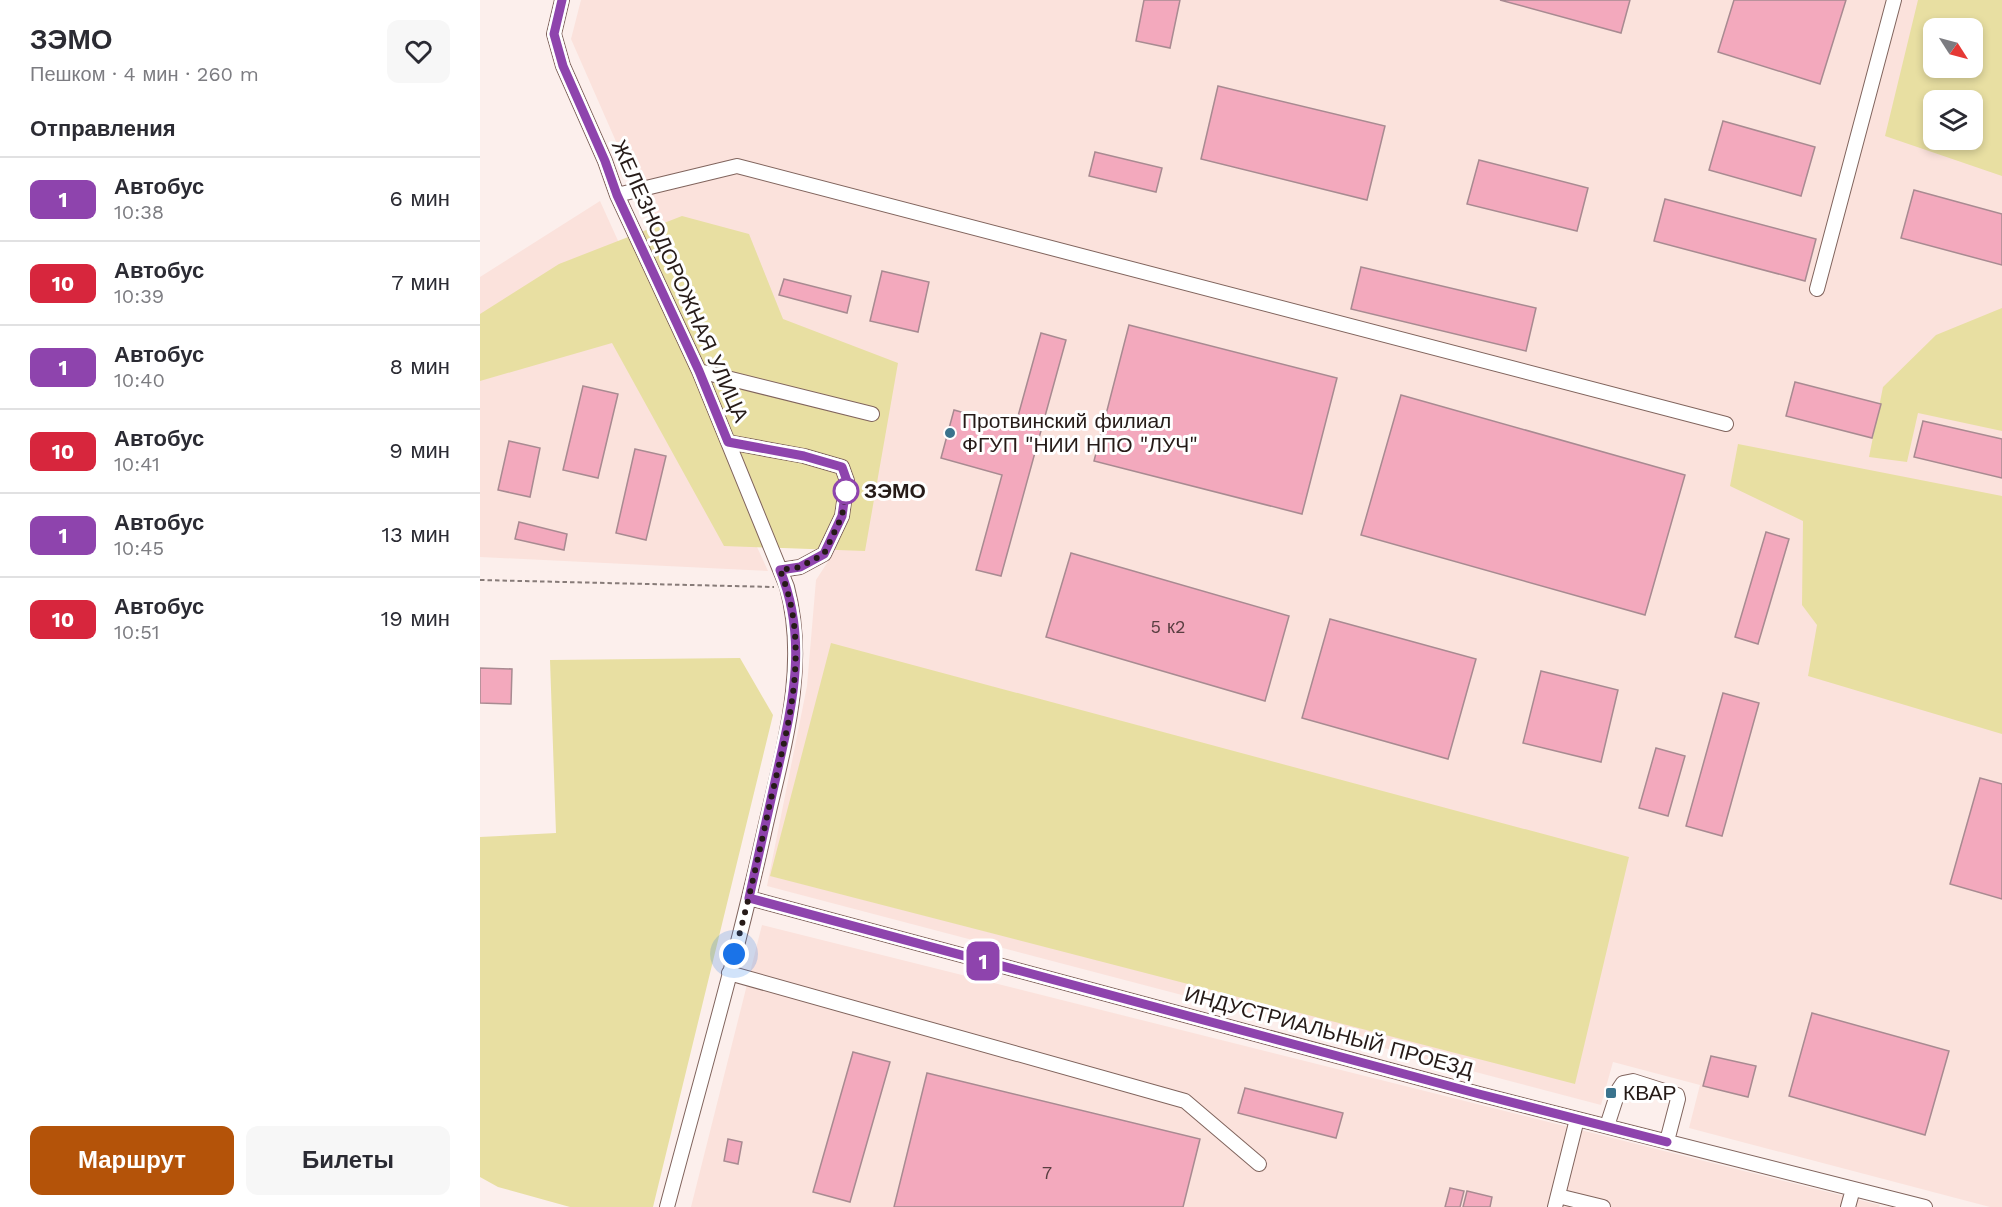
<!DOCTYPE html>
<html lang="ru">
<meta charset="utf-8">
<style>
:root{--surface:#fff;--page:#f7f7f7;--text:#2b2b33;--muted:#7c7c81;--line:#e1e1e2;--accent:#b45309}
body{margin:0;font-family:"Work Sans",sans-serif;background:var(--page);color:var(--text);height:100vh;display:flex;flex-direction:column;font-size:22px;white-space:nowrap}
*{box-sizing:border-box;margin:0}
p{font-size:20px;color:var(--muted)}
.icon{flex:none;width:33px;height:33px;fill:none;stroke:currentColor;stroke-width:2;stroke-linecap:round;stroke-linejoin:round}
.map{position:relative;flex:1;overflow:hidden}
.sheet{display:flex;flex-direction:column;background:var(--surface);width:480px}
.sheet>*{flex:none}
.badge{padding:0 12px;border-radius:9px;font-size:21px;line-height:39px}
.needle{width:39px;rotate:126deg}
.buttons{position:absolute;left:1443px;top:18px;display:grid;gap:12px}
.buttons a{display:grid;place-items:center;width:60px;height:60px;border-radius:12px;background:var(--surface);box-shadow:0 3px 9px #0003;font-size:30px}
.you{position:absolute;width:30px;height:30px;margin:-15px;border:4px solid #fff;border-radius:50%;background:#1a73e8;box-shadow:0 0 0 9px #1a73e833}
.map>.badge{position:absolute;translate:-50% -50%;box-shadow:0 0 0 3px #fff}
h2{padding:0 30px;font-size:22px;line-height:54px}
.round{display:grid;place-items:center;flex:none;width:63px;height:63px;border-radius:12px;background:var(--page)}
.overview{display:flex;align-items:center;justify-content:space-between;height:102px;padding:0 30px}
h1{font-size:28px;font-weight:800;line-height:45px}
.button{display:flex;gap:12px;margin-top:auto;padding:12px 30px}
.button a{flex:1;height:69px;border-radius:12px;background:var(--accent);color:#fff;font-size:24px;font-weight:800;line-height:69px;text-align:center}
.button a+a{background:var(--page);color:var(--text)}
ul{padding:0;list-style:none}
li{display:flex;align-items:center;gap:18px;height:84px;padding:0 30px;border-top:2px solid var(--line)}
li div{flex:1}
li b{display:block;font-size:22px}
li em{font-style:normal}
li .badge{min-width:66px;font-weight:700;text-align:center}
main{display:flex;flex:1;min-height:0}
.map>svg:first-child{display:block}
.built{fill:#fbe2dc;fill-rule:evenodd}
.green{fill:#e8dfa2;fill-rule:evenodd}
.building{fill:#f3a9bd;stroke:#a88a91;stroke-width:1.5}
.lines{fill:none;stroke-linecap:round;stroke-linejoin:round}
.minor-casing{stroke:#80645d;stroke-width:16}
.path{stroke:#877b78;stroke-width:2;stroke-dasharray:4.5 3;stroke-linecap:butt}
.minor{stroke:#fff;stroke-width:14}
.line-casing{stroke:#fff;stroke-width:14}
.line{stroke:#8e44ad;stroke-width:9}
.walk{stroke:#261b18;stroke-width:6;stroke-dasharray:0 10.8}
.poi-dot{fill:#3a738d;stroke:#fff;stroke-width:2}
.stop-dot{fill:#fff;stroke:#8e44ad;stroke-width:3}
.labels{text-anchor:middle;stroke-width:6;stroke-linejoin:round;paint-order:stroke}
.number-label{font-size:18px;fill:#593e41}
.street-label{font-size:21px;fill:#261b18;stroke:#fff}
.poi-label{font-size:21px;fill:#261b18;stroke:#fff;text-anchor:start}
.stop-label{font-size:21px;font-weight:bold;fill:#261b18;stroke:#fff;text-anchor:start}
</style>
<main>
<section class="sheet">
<div class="overview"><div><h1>ЗЭМО</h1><p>Пешком · 4 мин · 260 m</p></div><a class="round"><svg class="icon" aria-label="heart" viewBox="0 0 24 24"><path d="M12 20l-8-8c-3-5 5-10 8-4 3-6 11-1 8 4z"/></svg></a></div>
<h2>Отправления</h2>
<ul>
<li><span class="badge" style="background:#8e44ad;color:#fff">1</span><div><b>Автобус</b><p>10:38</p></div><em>6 мин</em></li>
<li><span class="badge" style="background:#d7263d;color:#fff">10</span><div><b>Автобус</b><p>10:39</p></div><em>7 мин</em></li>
<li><span class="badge" style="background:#8e44ad;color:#fff">1</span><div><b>Автобус</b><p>10:40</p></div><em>8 мин</em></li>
<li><span class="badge" style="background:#d7263d;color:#fff">10</span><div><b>Автобус</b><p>10:41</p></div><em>9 мин</em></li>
<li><span class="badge" style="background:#8e44ad;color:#fff">1</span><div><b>Автобус</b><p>10:45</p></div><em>13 мин</em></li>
<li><span class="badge" style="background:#d7263d;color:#fff">10</span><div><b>Автобус</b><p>10:51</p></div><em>19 мин</em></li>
</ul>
<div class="button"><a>Маршрут</a><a>Билеты</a></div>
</section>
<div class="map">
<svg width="1522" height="1207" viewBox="0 0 1522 1207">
<rect width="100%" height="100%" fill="#fcefec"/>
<path class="built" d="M 101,0 L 1522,0 L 1522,1207 L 1510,1207 L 1209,1128 L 1220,1085 L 1133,1062 L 1121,1105 L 287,886 L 327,686 L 336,580 L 360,543 L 264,433 L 91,39 ZM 1454,28 L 1492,28 L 1492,68 L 1454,68 ZM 1454,100 L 1492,100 L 1492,140 L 1454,140 Z
M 120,201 L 288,571 L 0,557 L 0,277 Z
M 282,925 L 1400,1205 L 1399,1207 L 211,1207 Z"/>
<path class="green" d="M 1438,0 L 1522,0 L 1522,176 L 1405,136 ZM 1492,28 L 1492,68 L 1454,68 L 1454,28 ZM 1492,100 L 1492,140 L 1454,140 L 1454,100 Z
M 202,216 L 269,234 L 303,319 L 418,363 L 385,551 L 244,546 L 132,343 L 0,381 L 0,314 L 79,264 Z
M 1522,308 L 1522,431 L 1438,413 L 1427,462 L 1389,457 L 1403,387 L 1456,335 Z
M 1258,444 L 1522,496 L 1522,734 L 1328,676 L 1337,625 L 1322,605 L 1323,521 L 1250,486 Z
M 351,643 L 1149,857 L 1095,1084 L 290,876 Z
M 260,658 L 293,715 L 173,1207 L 90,1207 L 18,1187 L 0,1177 L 0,837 L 76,833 L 70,660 Z"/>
<path class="building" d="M 664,0 L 700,0 L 690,48 L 656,41 Z
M 1020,0 L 1150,0 L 1141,33 Z
M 1254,0 L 1366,0 L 1340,84 L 1238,52 Z
M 738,86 L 905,126 L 887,200 L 721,159 Z
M 1243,121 L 1335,147 L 1321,196 L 1229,170 Z
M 615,152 L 682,168 L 676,192 L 609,176 Z
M 999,160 L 1108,188 L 1097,231 L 987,204 Z
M 1434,190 L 1522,214 L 1522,265 L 1421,238 Z
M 1185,199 L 1336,239 L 1325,281 L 1174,241 Z
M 881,267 L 1056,308 L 1046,351 L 871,309 Z
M 402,271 L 449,282 L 438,332 L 390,321 Z
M 304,279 L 371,296 L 367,313 L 299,295 Z
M 649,325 L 857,378 L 822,514 L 614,461 Z
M 561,333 L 586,340 L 521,576 L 496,570 L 522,475 L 461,458 L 474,410 L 535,427 Z
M 1315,382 L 1401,404 L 1392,438 L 1306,416 Z
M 103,386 L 138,394 L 118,478 L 83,470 Z
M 921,395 L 1205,475 L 1165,615 L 881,535 Z
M 1443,421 L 1522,439 L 1522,478 L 1434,457 Z
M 29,441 L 60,448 L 50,497 L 18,490 Z
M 155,449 L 186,456 L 166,540 L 136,533 Z
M 39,522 L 87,534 L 84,550 L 35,539 Z
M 1286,532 L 1309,539 L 1278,644 L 1255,637 Z
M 591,553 L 809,616 L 785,701 L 566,637 Z
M 850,619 L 996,659 L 968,759 L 822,718 Z
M 0,668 L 32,669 L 31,704 L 0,703 Z
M 1061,671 L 1138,690 L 1121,762 L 1043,743 Z
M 1243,693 L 1279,703 L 1242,836 L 1206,826 Z
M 1176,748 L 1205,756 L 1188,816 L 1159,808 Z
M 1500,778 L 1522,784 L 1522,899 L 1470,884 Z
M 1332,1013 L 1469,1051 L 1445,1135 L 1309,1096 Z
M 373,1052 L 410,1062 L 370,1202 L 333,1192 Z
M 1231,1056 L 1276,1066 L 1268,1097 L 1223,1086 Z
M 447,1073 L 720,1139 L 703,1207 L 414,1207 Z
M 765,1088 L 863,1113 L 856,1138 L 758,1113 Z
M 248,1139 L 262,1142 L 258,1164 L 244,1161 Z
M 970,1188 L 984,1191 L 980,1207 L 965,1207 Z
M 987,1191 L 1012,1197 L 1010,1207 L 983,1207 Z"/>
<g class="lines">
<defs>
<path id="minor" d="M 82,0 L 74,34 L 83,66 L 125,161 L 137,195 L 219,371 L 307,587 C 329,670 302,752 284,833 C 256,959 220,1083 187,1207
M 137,195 L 257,166 L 1246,424
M 1337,289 L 1414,0
M 219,371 L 392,414
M 248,442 L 324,456 L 362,467 L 367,481 L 362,516 L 344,554 L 320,567 L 300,570
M 269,898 L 999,1094 L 1445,1207
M 249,973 L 705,1101 L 779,1164
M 1127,1126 L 1139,1089 L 1143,1083 L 1153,1081 L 1197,1095 L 1198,1099 L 1187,1141
M 1078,1196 L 1123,1207
M 1075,1207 L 1097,1119
M 1368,1207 L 1373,1189"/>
</defs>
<use href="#minor" class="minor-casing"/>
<path class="path" d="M 0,580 L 294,587"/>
<use href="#minor" class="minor"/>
</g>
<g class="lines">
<defs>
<path id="line" d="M 82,0 L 74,34 L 83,66 L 125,161 L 137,195 L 219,371 L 248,442 L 324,456 L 362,467 L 367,481 L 362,516 L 344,554 L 320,567 L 300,570 C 329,641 312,706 296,777 C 287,817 278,858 269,898 L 999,1094 L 1187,1142"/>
</defs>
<use href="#line" class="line-casing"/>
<use href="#line" class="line"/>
<path class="walk" d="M 254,954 C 268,904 279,854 290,803 C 308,725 332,648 300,570 L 320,567 L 344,554 L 362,516 L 366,491"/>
</g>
<g class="poi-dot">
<circle cx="470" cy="433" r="6"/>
<rect x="1125" y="1087" width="12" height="12" rx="3"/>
</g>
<circle class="stop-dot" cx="366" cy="491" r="12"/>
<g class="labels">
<g class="number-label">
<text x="688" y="633">5 к2</text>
<text x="567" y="1179">7</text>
</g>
<g class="street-label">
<text transform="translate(200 281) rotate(66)" y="7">ЖЕЛЕЗНОДОРОЖНАЯ УЛИЦА</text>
<text transform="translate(849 1032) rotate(15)" y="7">ИНДУСТРИАЛЬНЫЙ ПРОЕЗД</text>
</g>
<g class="poi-label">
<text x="482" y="428">Протвинский филиал<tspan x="482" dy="24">ФГУП "НИИ НПО "ЛУЧ"</tspan></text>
<text x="1143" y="1100">КВАР</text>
</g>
<g class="stop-label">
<text x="384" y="498">ЗЭМО</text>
</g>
</g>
</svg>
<div class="buttons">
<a><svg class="needle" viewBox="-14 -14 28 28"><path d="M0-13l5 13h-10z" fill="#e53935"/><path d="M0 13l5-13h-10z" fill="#7c7c81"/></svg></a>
<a><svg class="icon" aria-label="layers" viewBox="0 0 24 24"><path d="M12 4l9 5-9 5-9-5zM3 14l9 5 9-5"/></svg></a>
</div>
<div class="you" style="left:254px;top:954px"></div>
<b class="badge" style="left:503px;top:961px;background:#8e44ad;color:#fff">1</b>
</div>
</main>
